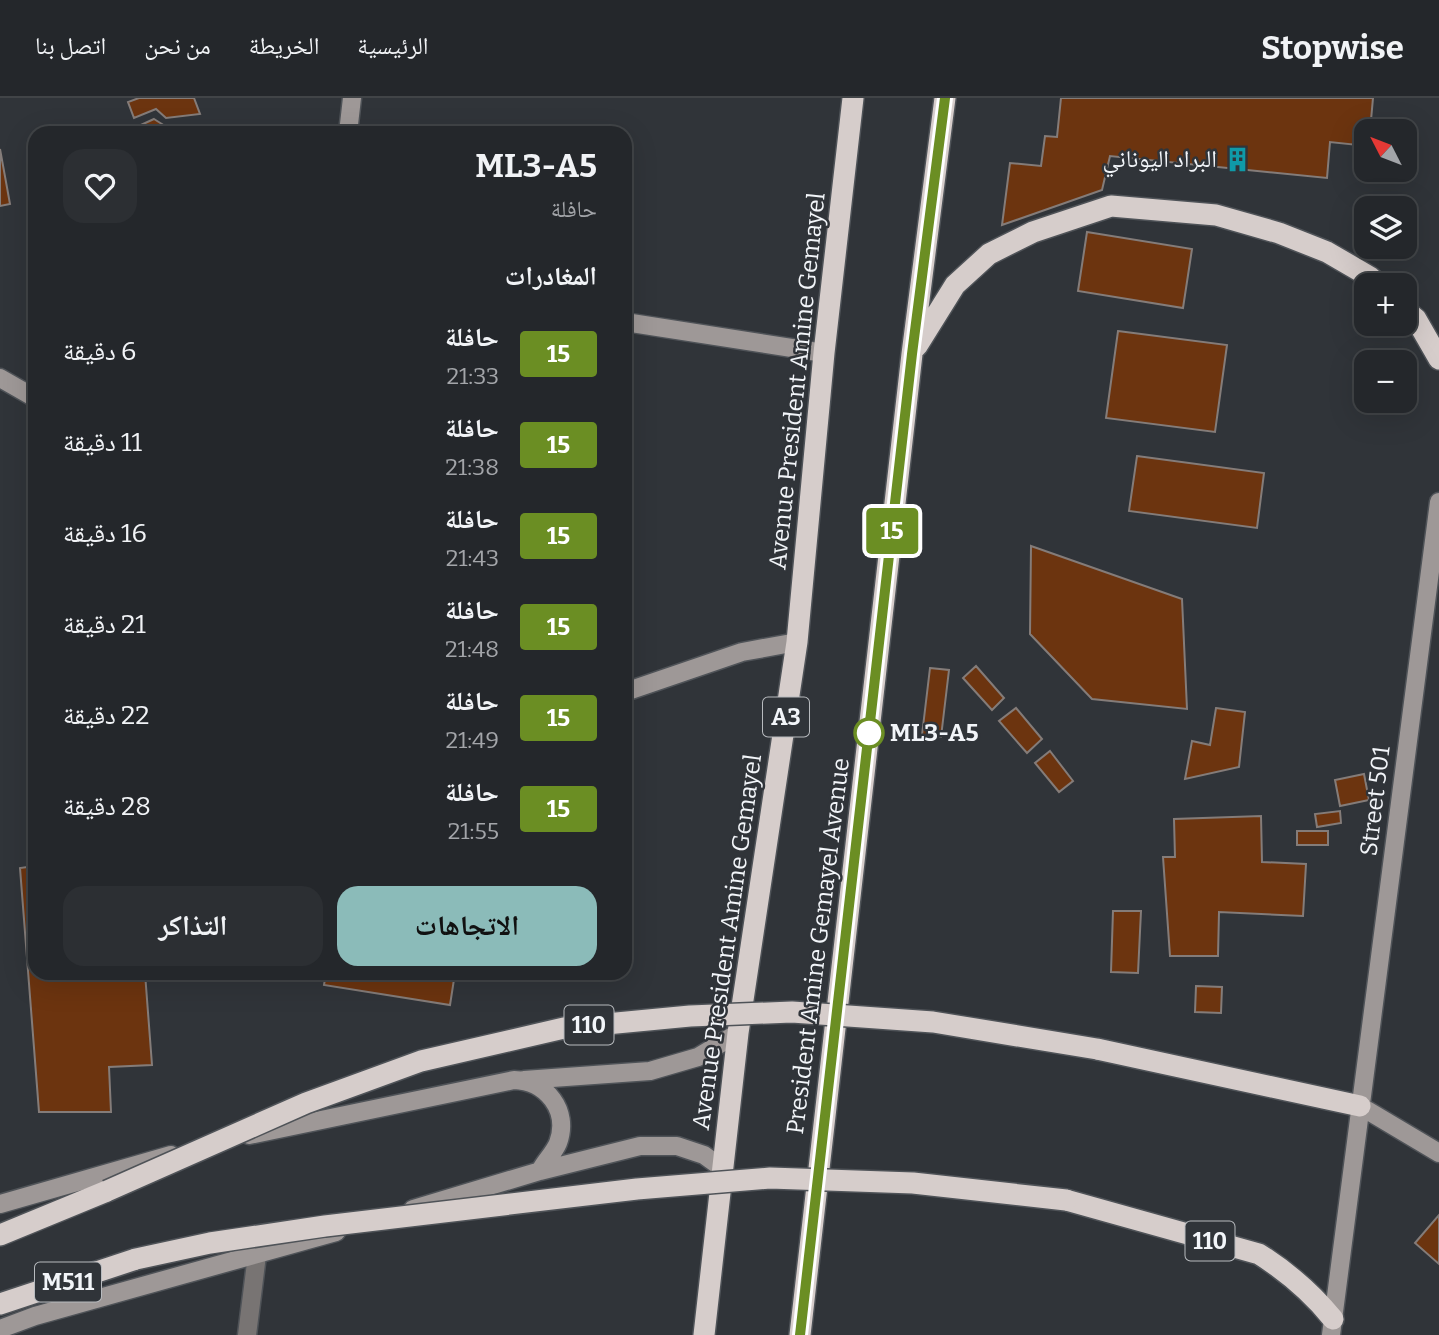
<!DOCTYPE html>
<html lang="ar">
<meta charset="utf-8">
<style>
:root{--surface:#24272b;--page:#2c2f33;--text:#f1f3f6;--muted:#a3a5a9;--line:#414447;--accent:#8bbbb9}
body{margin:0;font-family:Bitter,"Noto Naskh Arabic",serif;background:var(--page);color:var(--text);direction:rtl;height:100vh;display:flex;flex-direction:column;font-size:26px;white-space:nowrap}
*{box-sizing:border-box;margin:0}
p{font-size:23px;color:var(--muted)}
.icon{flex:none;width:38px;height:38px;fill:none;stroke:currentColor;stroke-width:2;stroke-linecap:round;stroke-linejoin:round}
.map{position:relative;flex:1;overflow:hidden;direction:ltr}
.drawer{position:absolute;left:28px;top:28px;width:604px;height:854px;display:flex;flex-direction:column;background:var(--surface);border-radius:21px;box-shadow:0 7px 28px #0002,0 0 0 2px var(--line);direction:rtl}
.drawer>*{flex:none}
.badge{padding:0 14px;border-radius:5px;font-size:24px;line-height:46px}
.needle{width:46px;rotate:312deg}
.buttons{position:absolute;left:1354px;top:21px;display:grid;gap:14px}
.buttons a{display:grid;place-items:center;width:63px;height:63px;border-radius:14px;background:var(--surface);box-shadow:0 7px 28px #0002,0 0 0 2px var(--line);font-size:35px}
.map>.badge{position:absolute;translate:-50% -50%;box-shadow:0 0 0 4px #fff}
h2{padding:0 35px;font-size:26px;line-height:63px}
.round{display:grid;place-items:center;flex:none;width:74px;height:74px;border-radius:21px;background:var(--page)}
.headline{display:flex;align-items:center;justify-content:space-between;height:119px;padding:0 35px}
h1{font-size:33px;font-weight:700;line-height:52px}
.primary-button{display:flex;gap:14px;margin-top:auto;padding:14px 35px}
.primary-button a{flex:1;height:80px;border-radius:21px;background:var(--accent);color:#111;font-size:28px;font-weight:700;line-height:80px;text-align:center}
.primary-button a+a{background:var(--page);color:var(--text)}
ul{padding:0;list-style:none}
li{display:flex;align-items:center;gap:21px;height:91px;padding:0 35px}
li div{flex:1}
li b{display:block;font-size:26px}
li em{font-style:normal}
li .badge{min-width:77px;font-weight:700;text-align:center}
header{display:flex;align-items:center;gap:42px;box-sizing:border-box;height:98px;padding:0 35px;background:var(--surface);border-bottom:2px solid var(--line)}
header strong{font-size:33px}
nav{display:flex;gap:38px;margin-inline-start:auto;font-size:24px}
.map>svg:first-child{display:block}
.building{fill:#6c340f;stroke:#847c79;stroke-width:2}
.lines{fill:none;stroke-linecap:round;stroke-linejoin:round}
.street-casing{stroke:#4f5358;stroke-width:21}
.secondary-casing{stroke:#4f5358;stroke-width:21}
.highway-casing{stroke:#4f5358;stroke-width:24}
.street{stroke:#787473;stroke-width:18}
.secondary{stroke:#9e9897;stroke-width:18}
.highway{stroke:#d6cdcb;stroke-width:21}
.highway-bridge-casing{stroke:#4f5358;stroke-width:24;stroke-linecap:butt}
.highway-bridge{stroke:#d6cdcb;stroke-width:21}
.line-casing{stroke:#fff;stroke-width:16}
.line{stroke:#6b8e23;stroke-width:10}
.stop-dot{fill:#fff;stroke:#6b8e23;stroke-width:3.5}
.labels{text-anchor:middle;stroke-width:5;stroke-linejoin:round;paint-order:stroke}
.shield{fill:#303439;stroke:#b8bbbf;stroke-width:2}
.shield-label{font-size:23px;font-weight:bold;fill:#f2f5f9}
.poi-label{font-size:24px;fill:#f2f5f9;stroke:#303439;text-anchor:end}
.street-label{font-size:24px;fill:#f2f5f9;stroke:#303439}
.stop-label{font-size:24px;font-weight:bold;fill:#f2f5f9;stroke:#303439;text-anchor:start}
</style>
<header>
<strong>Stopwise</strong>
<nav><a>الرئيسية</a><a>الخريطة</a><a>من نحن</a><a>اتصل بنا</a></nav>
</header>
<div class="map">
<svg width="1439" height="1237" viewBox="0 0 1439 1237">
<rect width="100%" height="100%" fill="#303439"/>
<path class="building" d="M 139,0 L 194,0 L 200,16 L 166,20 L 156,11 L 134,20 L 128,4 Z
M 1061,0 L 1373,0 L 1370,33 L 1367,33 L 1367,48 L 1330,44 L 1327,80 L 1110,58 L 1102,92 L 1002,127 L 1010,65 L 1041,68 L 1045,38 L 1057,39 Z
M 154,21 L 176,35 L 134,35 L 132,31 Z
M 0,51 L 10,106 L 0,108 Z
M 31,63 L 35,63 L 35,103 L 29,102 Z
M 1087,134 L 1192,151 L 1183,210 L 1078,193 Z
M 1118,233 L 1227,247 L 1215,334 L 1106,320 Z
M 1137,358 L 1264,375 L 1257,430 L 1129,413 Z
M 1031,448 L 1182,501 L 1187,611 L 1092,601 L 1030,536 Z
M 976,568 L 1004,600 L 992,612 L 963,580 Z
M 930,570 L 949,572 L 941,639 L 922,637 Z
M 1016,610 L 1042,641 L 1027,655 L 999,623 Z
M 1216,610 L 1245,614 L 1239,669 L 1185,681 L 1192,643 L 1210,647 Z
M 1050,653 L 1073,683 L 1059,694 L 1035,665 Z
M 35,673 L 35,715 L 29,714 Z
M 1364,676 L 1369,702 L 1340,708 L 1335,682 Z
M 1340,713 L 1341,725 L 1317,729 L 1315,716 Z
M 1261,718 L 1262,764 L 1306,766 L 1303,818 L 1219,814 L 1218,858 L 1170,858 L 1163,759 L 1175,759 L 1174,721 Z
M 1297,733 L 1328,733 L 1328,747 L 1297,747 Z
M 35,768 L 35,875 L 145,875 L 152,967 L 109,969 L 111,1014 L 39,1014 L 20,770 Z
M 1113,813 L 1141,813 L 1138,875 L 1111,874 Z
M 326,875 L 455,875 L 450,907 L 324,887 Z
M 1196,888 L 1222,889 L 1221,915 L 1195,914 Z
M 1439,1117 L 1439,1166 L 1415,1145 Z"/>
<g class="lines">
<defs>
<path id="street" d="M 247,1237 L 257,1157"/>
<path id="secondary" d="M 348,35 L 352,0
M 625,224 L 824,255
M 0,280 L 35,300
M 625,594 L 742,554 L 797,544
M 524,982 L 650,973 L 698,959 L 738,935
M 1360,1008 L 1439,1055
M 249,1037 L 514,982 C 546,983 570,1012 558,1045 C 554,1055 545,1063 540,1073
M 0,1106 L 171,1057
M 413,1111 L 540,1073 L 640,1048 L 677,1048 L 704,1057 L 722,1070
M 0,1231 L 35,1218 L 336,1134
M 1331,1237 L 1439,404"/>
<path id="highway" d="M 1405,212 L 1416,221 L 1439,261
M 917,248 L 955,187 L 989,156 L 1033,134 L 1111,108 L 1216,117 L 1279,135 L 1327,154 L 1370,179 L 1379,187
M 1097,951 L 1360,1008
M 1066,1102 L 1259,1156 C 1289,1175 1311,1194 1333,1221
M 0,1137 L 107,1093
M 0,1206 L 136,1161
M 704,1237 L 738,935 L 797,544 L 824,255 L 853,0
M 800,1237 L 912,256 L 945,0"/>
</defs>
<use href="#street" class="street-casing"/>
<use href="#secondary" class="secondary-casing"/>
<use href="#highway" class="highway-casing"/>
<use href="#street" class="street"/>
<use href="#secondary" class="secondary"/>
<use href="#highway" class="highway"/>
<defs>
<path id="highway-bridge" d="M 107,1093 L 306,1005 L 421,963 L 564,930 L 690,918 L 792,914 L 933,924 L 1097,951
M 136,1161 L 210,1145 L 325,1128 L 637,1091 L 770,1080 L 913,1085 L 1066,1102"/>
</defs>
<use href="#highway-bridge" class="highway-bridge-casing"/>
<use href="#highway-bridge" class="highway-bridge"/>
</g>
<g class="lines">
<defs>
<path id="line" d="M 800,1237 L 912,256 L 945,0"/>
</defs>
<use href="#line" class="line-casing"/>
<use href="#line" class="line"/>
</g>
<defs>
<symbol id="building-bare" viewBox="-9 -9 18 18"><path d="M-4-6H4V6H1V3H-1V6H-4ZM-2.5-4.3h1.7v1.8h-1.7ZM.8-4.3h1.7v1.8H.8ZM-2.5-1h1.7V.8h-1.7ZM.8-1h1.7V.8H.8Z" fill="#0f9aa8" stroke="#303439" stroke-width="2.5" paint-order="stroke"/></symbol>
</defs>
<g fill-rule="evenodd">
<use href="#building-bare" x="1220" y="44" width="35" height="35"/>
</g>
<circle class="stop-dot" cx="869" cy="635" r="14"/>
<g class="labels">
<g class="shield">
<rect x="763" y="599.5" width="46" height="39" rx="5"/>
<rect x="564.5" y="907.5" width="49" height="39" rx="5"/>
<rect x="1185.5" y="1123.5" width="49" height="39" rx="5"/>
<rect x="35" y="1164.5" width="66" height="39" rx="5"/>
</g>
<g class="shield-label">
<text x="786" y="627">A3</text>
<text x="589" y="935">110</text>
<text x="1210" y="1151">110</text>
<text x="68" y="1192">M511</text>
</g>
<g class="poi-label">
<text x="1217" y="69">البراد اليوناني</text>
</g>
<g class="street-label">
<text transform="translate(797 283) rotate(-84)" y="8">Avenue President Amine Gemayel</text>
<text transform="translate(1375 703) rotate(-83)" y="8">Street 501</text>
<text transform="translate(727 844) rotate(-82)" y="8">Avenue President Amine Gemayel</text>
<text transform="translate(818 848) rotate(-83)" y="8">President Amine Gemayel Avenue</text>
</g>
<g class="stop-label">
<text x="890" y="643">ML3-A5</text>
</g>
</g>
</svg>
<div class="buttons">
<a><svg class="needle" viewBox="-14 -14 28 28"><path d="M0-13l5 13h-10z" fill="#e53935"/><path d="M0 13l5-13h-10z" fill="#a3a5a9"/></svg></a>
<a><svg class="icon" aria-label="layers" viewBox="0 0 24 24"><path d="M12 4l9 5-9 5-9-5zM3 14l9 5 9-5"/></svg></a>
<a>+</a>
<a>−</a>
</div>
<b class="badge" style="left:892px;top:433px;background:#6b8e23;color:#fff">15</b>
<section class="drawer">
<div class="headline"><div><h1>ML3-A5</h1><p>حافلة</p></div><a class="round"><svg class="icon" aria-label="heart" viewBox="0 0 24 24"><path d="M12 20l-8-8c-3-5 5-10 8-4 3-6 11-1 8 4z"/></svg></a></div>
<h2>المغادرات</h2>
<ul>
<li><span class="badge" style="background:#6b8e23;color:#fff">15</span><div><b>حافلة</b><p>21:33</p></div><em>6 دقيقة</em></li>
<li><span class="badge" style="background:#6b8e23;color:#fff">15</span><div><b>حافلة</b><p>21:38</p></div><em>11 دقيقة</em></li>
<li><span class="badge" style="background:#6b8e23;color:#fff">15</span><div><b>حافلة</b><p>21:43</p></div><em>16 دقيقة</em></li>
<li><span class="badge" style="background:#6b8e23;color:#fff">15</span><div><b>حافلة</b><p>21:48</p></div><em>21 دقيقة</em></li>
<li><span class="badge" style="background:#6b8e23;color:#fff">15</span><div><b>حافلة</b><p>21:49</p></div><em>22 دقيقة</em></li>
<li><span class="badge" style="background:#6b8e23;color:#fff">15</span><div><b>حافلة</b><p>21:55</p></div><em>28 دقيقة</em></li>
</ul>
<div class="primary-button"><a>الاتجاهات</a><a>التذاكر</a></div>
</section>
</div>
